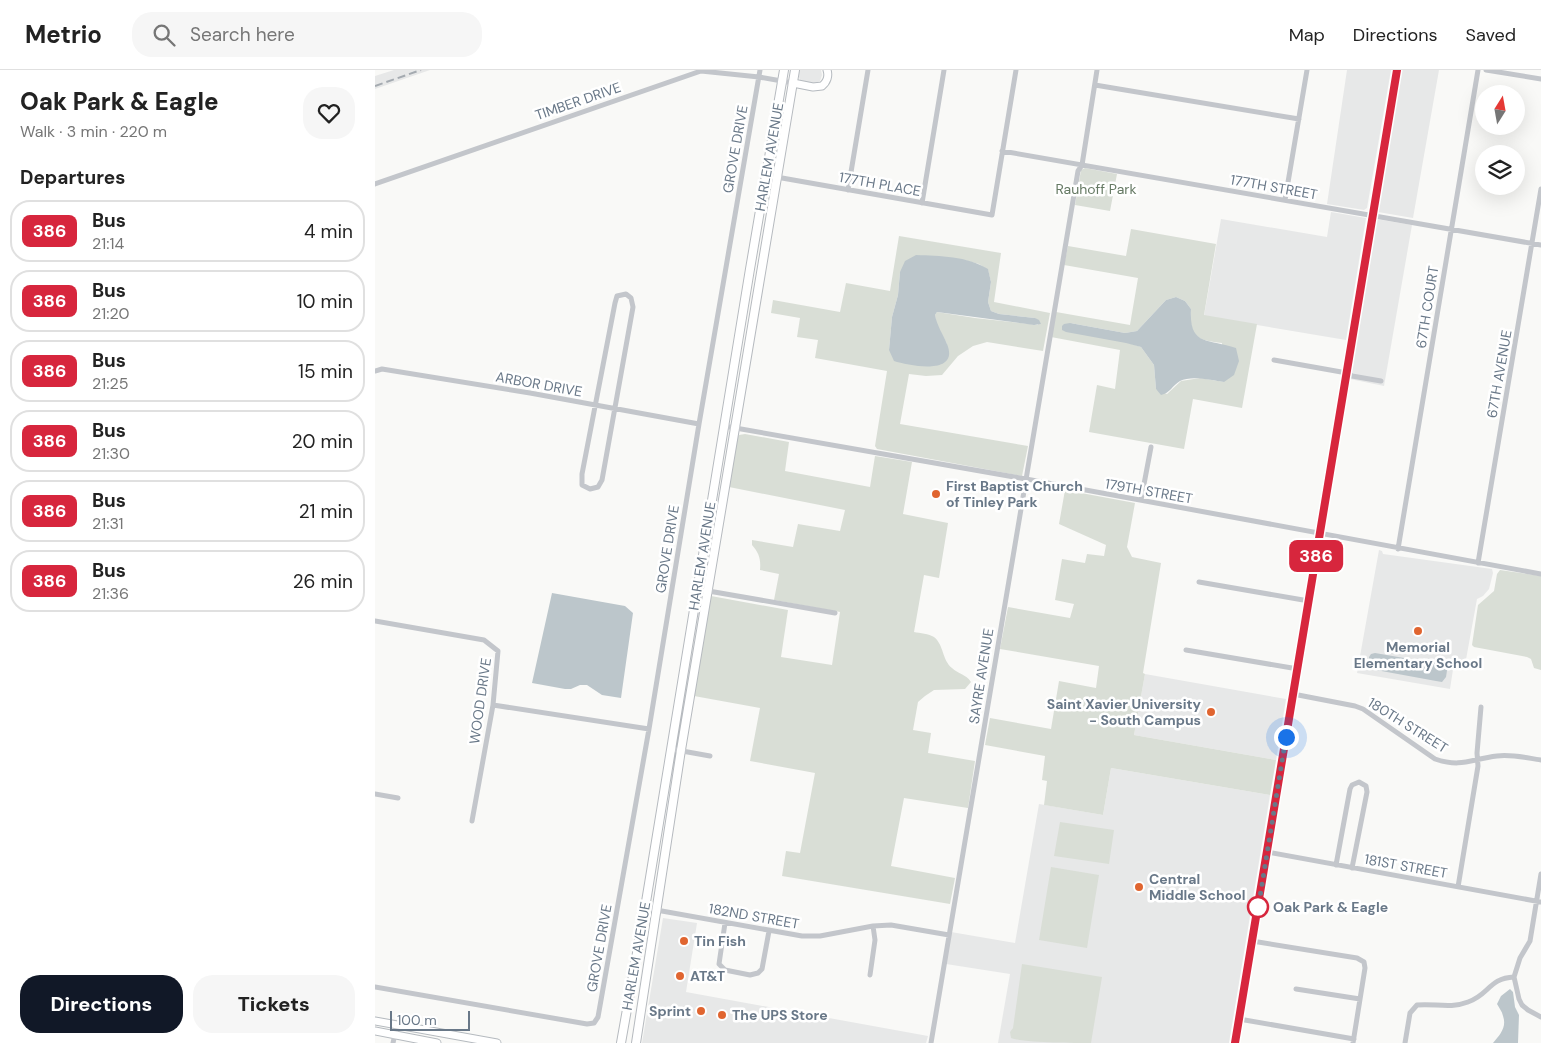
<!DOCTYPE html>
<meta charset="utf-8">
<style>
:root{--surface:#fff;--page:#f6f6f6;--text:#222;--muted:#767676;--line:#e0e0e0;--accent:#111827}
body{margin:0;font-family:"DM Sans",sans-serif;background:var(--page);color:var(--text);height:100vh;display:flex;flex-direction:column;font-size:19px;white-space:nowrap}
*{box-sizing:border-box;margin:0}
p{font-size:16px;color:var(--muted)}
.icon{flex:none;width:28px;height:28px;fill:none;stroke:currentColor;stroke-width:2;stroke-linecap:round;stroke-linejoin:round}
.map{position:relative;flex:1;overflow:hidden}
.sheet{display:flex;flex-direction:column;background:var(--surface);width:375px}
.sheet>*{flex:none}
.badge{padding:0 10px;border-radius:8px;font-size:18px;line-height:32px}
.needle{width:32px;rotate:11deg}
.tools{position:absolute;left:1100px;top:15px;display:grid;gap:10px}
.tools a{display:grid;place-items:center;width:50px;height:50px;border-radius:50%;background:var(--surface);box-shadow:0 5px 20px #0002;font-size:25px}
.scale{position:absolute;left:15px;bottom:12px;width:80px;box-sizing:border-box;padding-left:5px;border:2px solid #697888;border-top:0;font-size:14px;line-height:18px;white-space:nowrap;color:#697888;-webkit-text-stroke:4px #fff;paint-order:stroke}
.you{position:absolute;width:25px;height:25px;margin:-12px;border:4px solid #fff;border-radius:50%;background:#1a73e8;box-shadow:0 0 0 8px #1a73e833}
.map>.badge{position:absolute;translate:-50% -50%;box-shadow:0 0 0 2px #fff}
h2{padding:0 20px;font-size:19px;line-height:45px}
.round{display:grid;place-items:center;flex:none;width:52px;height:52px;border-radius:20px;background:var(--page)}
.overview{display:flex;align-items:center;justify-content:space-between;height:85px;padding:0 20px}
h1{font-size:24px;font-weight:800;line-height:38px}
.primary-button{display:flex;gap:10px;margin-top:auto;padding:10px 20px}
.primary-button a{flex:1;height:58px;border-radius:20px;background:var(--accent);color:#fff;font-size:20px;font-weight:800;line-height:58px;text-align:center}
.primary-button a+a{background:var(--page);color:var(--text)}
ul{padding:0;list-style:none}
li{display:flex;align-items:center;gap:15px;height:62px;margin:0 10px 8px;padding:0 10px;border:2px solid var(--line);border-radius:20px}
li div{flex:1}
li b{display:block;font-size:19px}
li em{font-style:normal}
li .badge{min-width:55px;font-weight:700;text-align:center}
header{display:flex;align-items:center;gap:30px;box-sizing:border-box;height:70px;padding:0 25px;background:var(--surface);border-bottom:1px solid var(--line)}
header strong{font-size:24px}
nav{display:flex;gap:28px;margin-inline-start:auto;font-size:18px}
.search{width:350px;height:45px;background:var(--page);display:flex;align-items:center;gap:12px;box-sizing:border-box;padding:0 18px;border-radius:20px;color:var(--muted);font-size:19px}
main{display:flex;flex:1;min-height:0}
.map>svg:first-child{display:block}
.built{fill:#e7e8e8}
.green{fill:#d9ded6;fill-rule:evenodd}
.water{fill:#bcc6cb}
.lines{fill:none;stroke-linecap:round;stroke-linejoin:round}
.secondary-casing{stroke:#b5babf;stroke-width:9}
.primary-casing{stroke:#b6babf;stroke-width:10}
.street{stroke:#c3c6cb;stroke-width:5}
.secondary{stroke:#fff;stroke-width:7}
.primary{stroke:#fff;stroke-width:8}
.rail{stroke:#a4aab0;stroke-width:2;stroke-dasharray:8 4;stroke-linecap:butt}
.line-casing{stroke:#fff;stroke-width:11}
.line{stroke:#d7263d;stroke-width:8}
.walk{stroke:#697888;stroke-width:5;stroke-dasharray:0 9}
.poi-dot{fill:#e06530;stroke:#fff;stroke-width:2}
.stop-dot{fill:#fff;stroke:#d7263d;stroke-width:2.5}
.labels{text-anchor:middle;stroke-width:5;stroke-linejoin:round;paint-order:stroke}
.street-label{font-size:14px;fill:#697888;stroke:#fff}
.park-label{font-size:14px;fill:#667a64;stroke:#fff}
.poi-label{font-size:14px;font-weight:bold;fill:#697888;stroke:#fff;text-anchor:start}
.stop-label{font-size:14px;font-weight:bold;fill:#697888;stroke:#fff;text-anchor:start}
</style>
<header>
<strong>Metrio</strong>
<div class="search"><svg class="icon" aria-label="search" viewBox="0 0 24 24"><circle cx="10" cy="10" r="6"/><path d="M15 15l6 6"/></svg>Search here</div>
<nav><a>Map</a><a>Directions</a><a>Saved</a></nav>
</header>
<main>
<section class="sheet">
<div class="overview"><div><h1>Oak Park &amp; Eagle</h1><p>Walk · 3 min · 220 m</p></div><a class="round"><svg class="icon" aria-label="heart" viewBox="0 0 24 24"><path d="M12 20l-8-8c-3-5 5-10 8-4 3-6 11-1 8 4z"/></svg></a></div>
<h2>Departures</h2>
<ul>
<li><span class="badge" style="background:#d7263d;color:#fff">386</span><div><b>Bus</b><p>21:14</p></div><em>4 min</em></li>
<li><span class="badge" style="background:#d7263d;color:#fff">386</span><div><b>Bus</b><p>21:20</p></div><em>10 min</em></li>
<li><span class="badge" style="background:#d7263d;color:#fff">386</span><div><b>Bus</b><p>21:25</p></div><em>15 min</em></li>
<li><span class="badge" style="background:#d7263d;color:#fff">386</span><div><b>Bus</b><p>21:30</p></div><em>20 min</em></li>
<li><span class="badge" style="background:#d7263d;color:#fff">386</span><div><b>Bus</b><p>21:31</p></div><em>21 min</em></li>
<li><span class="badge" style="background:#d7263d;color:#fff">386</span><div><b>Bus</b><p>21:36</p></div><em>26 min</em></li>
</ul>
<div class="primary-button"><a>Directions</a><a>Tickets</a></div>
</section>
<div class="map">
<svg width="1166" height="973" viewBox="0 0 1166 973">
<rect width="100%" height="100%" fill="#f9f9f7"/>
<path class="built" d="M 19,0 L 55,0 L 0,19 L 0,6 Z
M 424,0 L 446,0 L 447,5 L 445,11 L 440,13 L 432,12 L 425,10 L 423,4 Z
M 972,0 L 1016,0 L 992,138 L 989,140 L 952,134 Z
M 1025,0 L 1064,0 L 1038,148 L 1003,142 Z
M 956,142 L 991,148 L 971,270 L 829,246 L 846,149 L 952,167 Z
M 1001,149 L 1037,155 L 1009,316 L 975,309 Z
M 1004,480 L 1007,481 L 1008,484 L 1117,499 L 1118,503 L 1114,519 L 1108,526 L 1102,529 L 1090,595 L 1079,593 L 1075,619 L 982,603 Z
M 770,604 L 911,629 L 901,690 L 759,665 Z
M 736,698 L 895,725 L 854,973 L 623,973 L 635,904 L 571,894 L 576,862 L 640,873 L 664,734 L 728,745 Z
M 288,848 L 322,853 L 311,922 L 553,966 L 551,973 L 267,973 Z"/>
<path class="green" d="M 710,98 L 742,104 L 735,141 L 700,135 L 706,100 Z
M 756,159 L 841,174 L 829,245 L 882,254 L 867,338 L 818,329 L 809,379 L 714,362 L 722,315 L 740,319 L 745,280 L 676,267 L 681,242 L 755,255 L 763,208 L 689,195 L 693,176 L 751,186 ZM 801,227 L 810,231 L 816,239 C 814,267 821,270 847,273 L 849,312 L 825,308 L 806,311 L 792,324 L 781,319 L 779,295 L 766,277 L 695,253 L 750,263 L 762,261 L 791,230 Z
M 524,166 L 626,183 L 619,232 L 675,243 L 668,281 L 612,272 L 598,276 L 583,286 L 567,305 L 551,306 L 534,304 L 525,354 L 653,376 L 647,406 L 502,379 L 500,376 L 512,301 L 440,288 L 443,270 L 422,267 L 425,248 L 396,243 L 398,230 L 465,242 L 471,213 L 515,221 ZM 589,190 L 604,194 L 613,200 L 616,212 L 613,232 L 616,241 L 624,244 L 660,248 L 663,255 L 600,248 L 562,242 L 560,245 L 561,253 L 572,274 L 514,280 L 517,247 L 523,225 L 525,202 Z
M 370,364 L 414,372 L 410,401 L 495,417 L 500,386 L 537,392 L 528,444 L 573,453 L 564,508 L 549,505 L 539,562 C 545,563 554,564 559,567 C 569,575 567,590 577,598 C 583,604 591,604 596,612 L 590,619 L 559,620 L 550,626 L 543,632 L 538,660 L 556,663 L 553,683 L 600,691 L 593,738 L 529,728 L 516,796 L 580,808 L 575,834 L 407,806 L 411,781 L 425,783 L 440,703 L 375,691 L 385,638 L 319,626 L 336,526 L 413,540 L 406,587 L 457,595 L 465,542 L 399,530 L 404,504 L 385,500 C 386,489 384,483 377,475 L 377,470 L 418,477 L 423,454 L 465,461 L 470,440 L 354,417 L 361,368 L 364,365 Z
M 690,420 L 760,433 L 752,477 L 757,487 L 786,493 L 768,603 L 770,604 L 759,665 L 901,690 L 895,725 L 736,698 L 728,745 L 669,735 L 672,711 L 667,710 L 670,686 L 610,675 L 615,648 L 676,659 L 684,611 L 721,618 L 724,596 L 625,579 L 633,537 L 695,548 L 699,534 L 680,530 L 687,489 L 710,493 L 712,484 L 729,486 L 731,475 L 684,454 Z
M 1125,500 L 1166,506 L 1166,600 L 1159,598 L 1156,589 L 1152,587 L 1099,577 L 1097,575 L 1103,535 L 1119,521 L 1122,504 Z
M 685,752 L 739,760 L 734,794 L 679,786 Z
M 676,797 L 724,805 L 712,878 L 664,870 Z
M 647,894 L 727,907 L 716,973 C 697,973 651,973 636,968 L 635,962 L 638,958 Z"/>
<path class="water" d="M 541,185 C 565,186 592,186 613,199 L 616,212 L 613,232 L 616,241 L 624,244 L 660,248 L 664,250 L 666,254 L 659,255 L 562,242 L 560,245 C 562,256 568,264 572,274 C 585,306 535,296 519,291 L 514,280 L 517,247 L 523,225 L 525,202 L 530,191 Z
M 801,227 L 810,231 L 816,239 C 814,277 833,268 861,278 L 864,291 L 859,305 L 849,312 C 837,310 816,305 805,311 C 797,316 795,323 786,325 L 781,319 L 779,295 L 766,277 L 751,273 L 691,262 L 687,260 L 687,256 L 689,254 L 695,253 L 750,263 L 762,261 L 791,230 Z
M 177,523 L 250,536 L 258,543 L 246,628 L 227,625 L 212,615 L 205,615 L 196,619 L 190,619 L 157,613 Z
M 1000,583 L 1058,593 L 1066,589 L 1070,589 L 1073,594 L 1071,607 L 1067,612 L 1061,611 L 1001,600 L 994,596 L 994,587 L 996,584 Z
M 1135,919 L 1138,922 L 1140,937 L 1144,945 L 1143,973 L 1118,973 C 1125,965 1132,957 1128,946 C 1127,941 1124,938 1122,934 L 1126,926 Z"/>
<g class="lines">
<defs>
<path id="secondary" d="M 418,13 L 438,17 L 447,16 C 452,12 454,6 452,0
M 0,951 L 122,973
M 0,961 L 62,973
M 860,973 L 1022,0"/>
<path id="primary" d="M 246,973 L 270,838 L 375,199 L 409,0
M 261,973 L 306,680 L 420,0"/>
</defs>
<use href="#secondary" class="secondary-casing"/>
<use href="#primary" class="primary-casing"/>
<path class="street" d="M 1111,0 L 1166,9
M 720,15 L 924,49
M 627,81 L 1166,175
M 390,105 L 617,145 L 641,0
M 0,114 L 326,1 L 384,7 L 418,13
M 473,120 L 493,0
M 910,130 L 932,0
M 547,133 L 569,0
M 251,224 L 256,228 L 258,237 L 227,410 L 223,417 L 215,419 L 207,415 L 207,404 L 240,233 L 242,226 Z
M 899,290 L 972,303 L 977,306 L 1006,311
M 0,301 L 7,299 L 155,323 L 324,354
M 349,356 L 651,409 L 1166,504
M 766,430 L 776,377
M 1023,479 L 1103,0
M 1103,493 L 1166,119
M 824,512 L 934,531
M 322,519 L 460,543
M 0,551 L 109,570 L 123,581 L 118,635 L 97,751
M 811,580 L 923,599
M 918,624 L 980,636 L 988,639 L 1060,689 C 1087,698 1096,689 1122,686 C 1137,684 1152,688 1166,690
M 118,635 L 274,659
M 296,679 L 335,686
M 0,724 L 23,728
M 892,782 L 1166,832
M 961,795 L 975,719 L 977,715 L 984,712 L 991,716 L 992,722 L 977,798
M 1166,804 L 1155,871 L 1145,888 L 1139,907 L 1144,929 L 1147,935 L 1153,940 L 1166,947
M 1083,817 L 1103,696 L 1102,683 L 1106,637
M 270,838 L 427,866 L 445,866 L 498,856 L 516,855 L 574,865
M 350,853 L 344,894 L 350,900 L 375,905 L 383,903 L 387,899 L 394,861
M 877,871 L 982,888 L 989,892 L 990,898 L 978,973
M 495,905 L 500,870 L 498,856
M 0,917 L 212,954 L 219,953 L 223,947 L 274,659 L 324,354 L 385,0
M 921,919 L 985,929
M 864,949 L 979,969
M 18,973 L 22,955
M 556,973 L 703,101 L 707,95 L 722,0
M 1030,973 L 1035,943 L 1042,935 C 1059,933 1075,939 1093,932 C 1114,925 1114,908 1139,907"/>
<use href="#secondary" class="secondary"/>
<use href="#primary" class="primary"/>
<path class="rail" d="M 0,16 L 46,0"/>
</g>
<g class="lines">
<defs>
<path id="line" d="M 860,973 L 1022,0"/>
</defs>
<use href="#line" class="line-casing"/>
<use href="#line" class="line"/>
<path class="walk" d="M 883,837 L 883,839 L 911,667"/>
</g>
<g class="poi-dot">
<circle cx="561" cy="424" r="5"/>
<circle cx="1043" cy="561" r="5"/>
<circle cx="836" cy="642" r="5"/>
<circle cx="764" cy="817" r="5"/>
<circle cx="309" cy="871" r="5"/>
<circle cx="305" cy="906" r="5"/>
<circle cx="326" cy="941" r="5"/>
<circle cx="347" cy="945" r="5"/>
</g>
<circle class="stop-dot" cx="883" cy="837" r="10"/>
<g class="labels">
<g class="street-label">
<text transform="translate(203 31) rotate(-19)" y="5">TIMBER DRIVE</text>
<text transform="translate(360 79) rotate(-80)" y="5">GROVE DRIVE</text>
<text transform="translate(394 87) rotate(-80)" y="5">HARLEM AVENUE</text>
<text transform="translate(505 114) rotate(10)" y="5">177TH PLACE</text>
<text transform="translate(899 117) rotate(10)" y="5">177TH STREET</text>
<text transform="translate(1052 237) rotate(-81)" y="5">67TH COURT</text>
<text transform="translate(1124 304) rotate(-80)" y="5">67TH AVENUE</text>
<text transform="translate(164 314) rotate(10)" y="5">ARBOR DRIVE</text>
<text transform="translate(774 421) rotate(10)" y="5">179TH STREET</text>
<text transform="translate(292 479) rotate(-81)" y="5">GROVE DRIVE</text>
<text transform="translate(327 486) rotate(-81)" y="5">HARLEM AVENUE</text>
<text transform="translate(606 606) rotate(-81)" y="5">SAYRE AVENUE</text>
<text transform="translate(105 631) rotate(-82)" y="5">WOOD DRIVE</text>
<text transform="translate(1033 655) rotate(32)" y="5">180TH STREET</text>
<text transform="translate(1031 796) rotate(10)" y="5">181ST STREET</text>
<text transform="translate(379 846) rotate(10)" y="5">182ND STREET</text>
<text transform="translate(224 878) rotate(-80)" y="5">GROVE DRIVE</text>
<text transform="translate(261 886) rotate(-80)" y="5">HARLEM AVENUE</text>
</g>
<g class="park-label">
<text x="721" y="124">Rauhoff Park</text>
</g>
<g class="poi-label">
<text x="571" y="421">First Baptist Church<tspan x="571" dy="16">of Tinley Park</tspan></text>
<text x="1043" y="582" text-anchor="middle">Memorial<tspan x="1043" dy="16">Elementary School</tspan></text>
<text x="826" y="639" text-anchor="end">Saint Xavier University<tspan x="826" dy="16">- South Campus</tspan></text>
<text x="774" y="814">Central<tspan x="774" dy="16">Middle School</tspan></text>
<text x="319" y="876">Tin Fish</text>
<text x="315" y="911">AT&amp;T</text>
<text x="316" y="946" text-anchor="end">Sprint</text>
<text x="357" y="950">The UPS Store</text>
</g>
<g class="stop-label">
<text x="898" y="842">Oak Park &amp; Eagle</text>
</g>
</g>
</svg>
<div class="tools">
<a><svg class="needle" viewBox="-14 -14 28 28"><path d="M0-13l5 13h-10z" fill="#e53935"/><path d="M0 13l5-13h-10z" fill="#767676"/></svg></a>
<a><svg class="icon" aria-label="layers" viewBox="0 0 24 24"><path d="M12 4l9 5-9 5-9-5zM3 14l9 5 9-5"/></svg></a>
</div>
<div class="scale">100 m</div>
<div class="you" style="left:911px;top:667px"></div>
<b class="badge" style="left:941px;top:486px;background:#d7263d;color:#fff">386</b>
</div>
</main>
